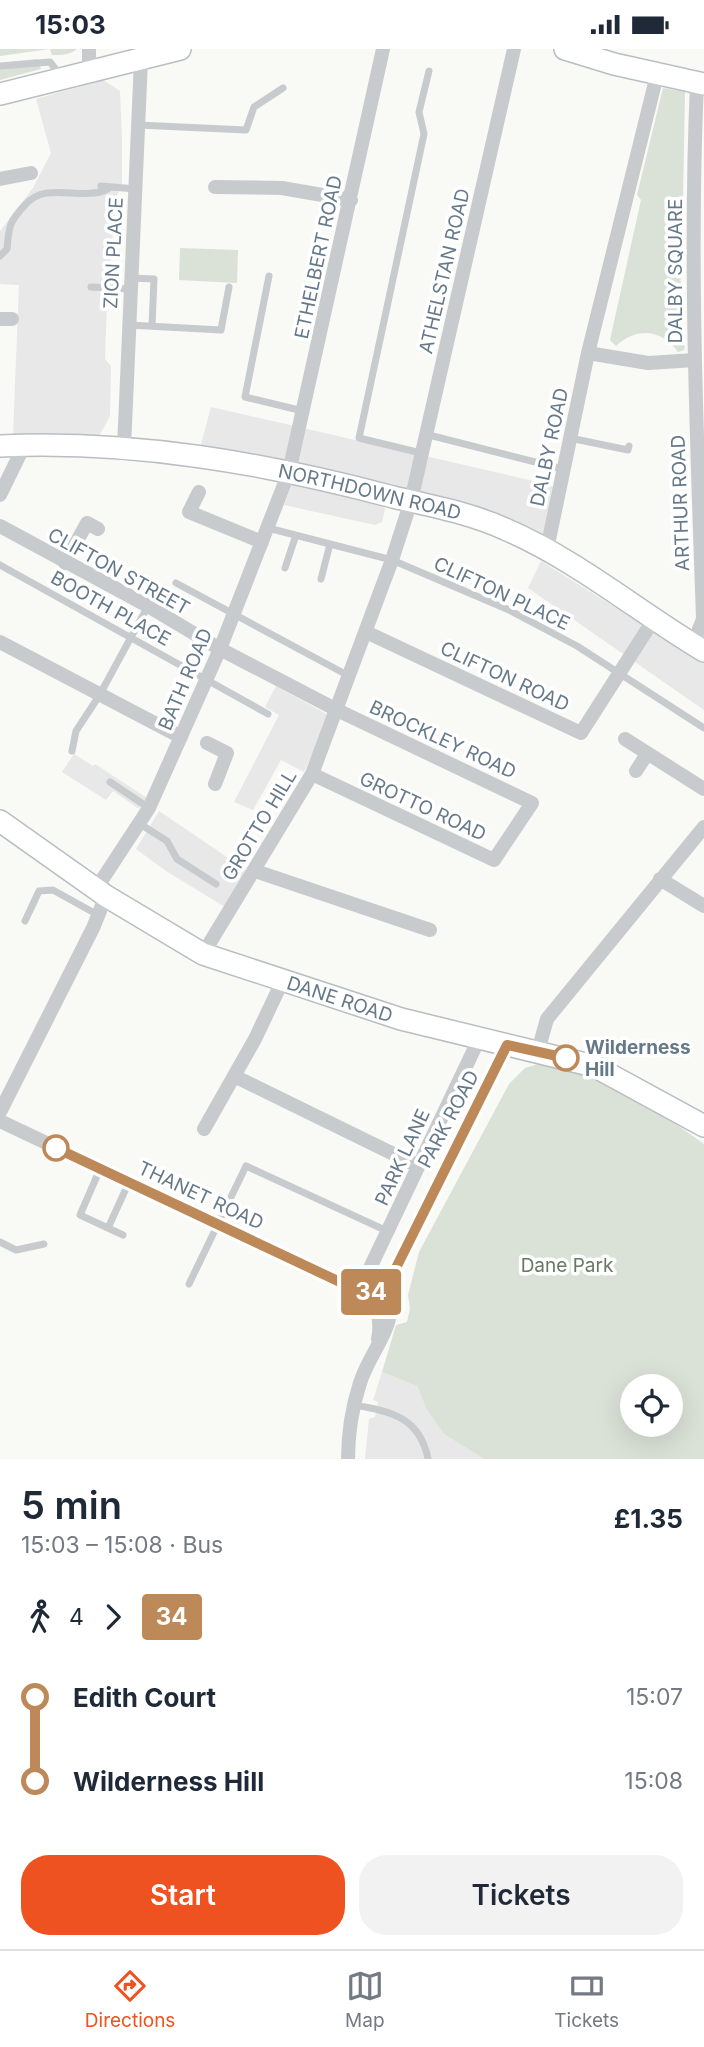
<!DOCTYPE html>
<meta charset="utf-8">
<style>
:root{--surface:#fff;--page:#f2f2f3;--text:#1f2937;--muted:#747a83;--line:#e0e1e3;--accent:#ef5221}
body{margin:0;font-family:Inter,sans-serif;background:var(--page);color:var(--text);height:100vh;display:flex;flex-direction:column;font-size:26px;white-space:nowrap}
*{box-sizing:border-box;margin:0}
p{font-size:23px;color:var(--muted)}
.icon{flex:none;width:38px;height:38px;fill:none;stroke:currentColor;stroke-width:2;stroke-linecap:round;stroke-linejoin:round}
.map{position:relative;height:1410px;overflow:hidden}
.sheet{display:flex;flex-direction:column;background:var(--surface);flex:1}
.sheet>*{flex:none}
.badge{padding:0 14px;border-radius:5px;font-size:24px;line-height:46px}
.controls{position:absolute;left:620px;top:1325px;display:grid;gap:14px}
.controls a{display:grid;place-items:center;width:63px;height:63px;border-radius:50%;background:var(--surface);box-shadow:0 7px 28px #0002;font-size:35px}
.map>.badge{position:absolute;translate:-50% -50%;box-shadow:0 0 0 4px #fff}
.legs{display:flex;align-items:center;gap:10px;height:77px;padding:0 21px;font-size:23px}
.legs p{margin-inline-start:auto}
.headline{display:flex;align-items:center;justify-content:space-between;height:119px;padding:0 21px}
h1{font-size:38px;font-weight:600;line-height:52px}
.action{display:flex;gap:14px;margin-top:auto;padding:14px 21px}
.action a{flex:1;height:80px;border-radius:28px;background:var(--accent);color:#fff;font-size:28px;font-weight:600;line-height:80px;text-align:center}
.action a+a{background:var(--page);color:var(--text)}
ul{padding:0 21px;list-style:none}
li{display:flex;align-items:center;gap:24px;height:84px;font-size:26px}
li i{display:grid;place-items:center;width:10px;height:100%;margin:0 9px;background:currentColor}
li i::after{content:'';width:18px;height:18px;margin:-9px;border:5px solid;border-radius:50%;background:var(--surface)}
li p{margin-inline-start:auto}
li:first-child i{background:linear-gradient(#0000 50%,currentColor 0)}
li:last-child i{background:linear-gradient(currentColor 50%,#0000 0)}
.status{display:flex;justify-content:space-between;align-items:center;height:49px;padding:0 35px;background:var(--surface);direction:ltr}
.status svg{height:19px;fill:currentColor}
.menu{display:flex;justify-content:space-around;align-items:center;height:98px;border-top:2px solid var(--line);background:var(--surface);font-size:19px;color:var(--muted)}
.menu a{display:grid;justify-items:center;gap:4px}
.menu .active{color:var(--accent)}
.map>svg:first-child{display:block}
.built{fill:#e7e8e7}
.green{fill:#dae1d7;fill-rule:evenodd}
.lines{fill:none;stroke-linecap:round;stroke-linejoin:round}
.secondary-casing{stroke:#b9bec3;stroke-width:24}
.lane{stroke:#c7cbce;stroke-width:7}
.street{stroke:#c7cbce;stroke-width:14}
.secondary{stroke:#fff;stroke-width:21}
.line-1-casing{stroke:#fff;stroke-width:16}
.line-1{stroke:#be8959;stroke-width:10}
.stop-1-dot{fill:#fff;stroke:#be8959;stroke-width:3.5}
.labels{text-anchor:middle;stroke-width:7;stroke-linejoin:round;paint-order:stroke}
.street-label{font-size:19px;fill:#667989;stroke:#fff}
.stop-label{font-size:19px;font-weight:bold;fill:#667989;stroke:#fff;text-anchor:start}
.park-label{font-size:19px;fill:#667a61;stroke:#fff}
</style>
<div class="status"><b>15:03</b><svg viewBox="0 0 49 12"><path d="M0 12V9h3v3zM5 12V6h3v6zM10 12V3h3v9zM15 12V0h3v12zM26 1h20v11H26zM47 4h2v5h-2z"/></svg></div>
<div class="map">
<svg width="704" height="1410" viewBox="0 0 704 1410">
<rect width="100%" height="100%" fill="#f9f9f6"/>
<path class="built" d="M 103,31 L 120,42 L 122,89 L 122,134 L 116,149 L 107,253 L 105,310 L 111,317 L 110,367 L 98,389 L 13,386 L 19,236 L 0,235 L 0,182 L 33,139 L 51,104 L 36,50 Z
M 211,358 L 551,436 L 555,441 L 544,488 L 522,475 L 486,462 L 380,455 L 385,460 L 382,473 L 375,476 L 284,456 L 299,418 L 200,399 Z
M 541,512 L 704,614 L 704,661 L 528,539 Z
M 276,637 L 330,667 L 304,723 L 281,711 L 253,761 L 234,753 L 279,666 L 265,658 Z
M 74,705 L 93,717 L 95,715 L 147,749 L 139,760 L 113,742 L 106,751 L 62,723 Z
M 159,762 L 249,823 L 225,858 L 166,822 L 136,800 Z
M 382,1323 L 417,1337 L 427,1361 L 444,1385 L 484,1410 L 365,1410 L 369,1370 L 375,1368 L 378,1353 L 373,1351 Z"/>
<path class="green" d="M 0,0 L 77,0 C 70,6 61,6 52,6 L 50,0 L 0,7 Z
M 37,10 L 41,20 L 0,31 L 0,14 Z
M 663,39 L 685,43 L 683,150 L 679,155 L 682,293 L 685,298 L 684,301 L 678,303 C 661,280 637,278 616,297 L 610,291 L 641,151 L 637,146 Z
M 180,199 L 238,201 L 237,234 L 179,231 Z
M 538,1015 C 599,1021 656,1060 704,1095 L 704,1410 L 484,1410 L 444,1385 L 427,1361 L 417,1337 L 382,1323 L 396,1276 L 407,1273 L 410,1259 L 408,1246 L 419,1203 L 509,1035 L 525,1019 ZM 632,1337 L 670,1337 L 670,1376 L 632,1376 Z"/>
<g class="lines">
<defs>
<g id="secondary">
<path d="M 565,0 L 614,15 L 704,35"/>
<path d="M 0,45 L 180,0"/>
<path id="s1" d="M 0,397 C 133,391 265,414 393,448 C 431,457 470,464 505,480 C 577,511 637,562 704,602"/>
<path id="s2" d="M 0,772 L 106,847 L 203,905 L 401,970 L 594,1017 L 704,1077"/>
</g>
</defs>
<use href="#secondary" class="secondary-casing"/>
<path class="lane" d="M 0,17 L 50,13 L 61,27
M 138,76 L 246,81 L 254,58 L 283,39
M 101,137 L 135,140
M 0,207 L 7,200 C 9,177 9,173 25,156 C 46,131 81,153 108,140
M 269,227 L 245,348 L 303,362
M 132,229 L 154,230 L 152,277
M 91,238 L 130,240
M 129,276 L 221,281 L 229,238
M 425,385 L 563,420
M 570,389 L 628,401 L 629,397
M 421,404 L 359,389 L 424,85 L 419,63 L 429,22
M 268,479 L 392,511 L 509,561 L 577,597 L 704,679
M 0,516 L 268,665
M 285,519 L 296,486
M 321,530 L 330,495
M 176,534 L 349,627
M 72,702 L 76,682 L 99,647 L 148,557
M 110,733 L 149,759
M 140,775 L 167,792 L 177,810 L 216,835
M 25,872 L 39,842 L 53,841 L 98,866
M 100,1120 L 80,1166 L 123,1186
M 108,1179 L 129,1133
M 0,1193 L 16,1201 L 44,1195
M 189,1235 L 246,1117 L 387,1182
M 354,1356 C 390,1362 420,1368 428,1410"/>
<path class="street" d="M 89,0 L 89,21
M 0,130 L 31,124
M 215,138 L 282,139 L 351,151
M 0,270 L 12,270
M 588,304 L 648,314 L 695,311
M 124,399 L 141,11
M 199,443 L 189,463 L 262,493
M 0,446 L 24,397
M 0,477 L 148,557 L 220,600 L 337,661 L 532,754 L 494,811 L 312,725
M 547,500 L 588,304 L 657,26
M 65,514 L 87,474 L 98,480
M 366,583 L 581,684 L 654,570
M 0,593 L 181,688
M 693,595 L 703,570 C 697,391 689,212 697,34
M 625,690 L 704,740
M 207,694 L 227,704 L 215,735
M 636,722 L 647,705
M 255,822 L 430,881
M 660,830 L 704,857
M 96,840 L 149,759 L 220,600 L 289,423 L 383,0
M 203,905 L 312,725 L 392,511 L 411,452 L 514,0
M 538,1002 L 547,970 L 704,778
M 234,1027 L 418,1117
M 0,1063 L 93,879 L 106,847
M 0,1072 L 359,1242 L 379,1243 L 387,1237
M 204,1080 L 255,990 L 282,933
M 387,1237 L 507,996
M 359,1242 L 479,990
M 367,1244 C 377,1259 382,1271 378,1290
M 348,1410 C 348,1384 352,1359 360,1334 C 371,1299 401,1275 387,1237"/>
<use href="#secondary" class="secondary"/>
</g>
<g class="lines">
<defs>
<path id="line-1" d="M 56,1099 L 359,1242 L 379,1243 L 387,1237 L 507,996 L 566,1009"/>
</defs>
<use href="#line-1" class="line-1-casing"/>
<use href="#line-1" class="line-1"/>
</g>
<g class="stop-1-dot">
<circle cx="566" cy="1009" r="12"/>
<circle cx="56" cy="1099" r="12"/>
</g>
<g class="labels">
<g class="street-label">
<text transform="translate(113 204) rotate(-87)" y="7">ZION PLACE</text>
<text transform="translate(318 208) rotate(-78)" y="7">ETHELBERT ROAD</text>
<text transform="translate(444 222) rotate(-77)" y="7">ATHELSTAN ROAD</text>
<text transform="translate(675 222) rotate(-90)" y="7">DALBY SQUARE</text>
<text transform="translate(549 398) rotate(-78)" y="7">DALBY ROAD</text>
<text dy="7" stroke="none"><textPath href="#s1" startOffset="374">NORTHDOWN ROAD</textPath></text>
<text transform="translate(680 454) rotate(-92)" y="7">ARTHUR ROAD</text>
<text transform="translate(119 522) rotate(29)" y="7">CLIFTON STREET</text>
<text transform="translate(502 544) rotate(25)" y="7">CLIFTON PLACE</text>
<text transform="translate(111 559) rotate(29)" y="7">BOOTH PLACE</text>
<text transform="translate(505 627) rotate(25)" y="7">CLIFTON ROAD</text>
<text transform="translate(185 630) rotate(-67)" y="7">BATH ROAD</text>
<text transform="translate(443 690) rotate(25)" y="7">BROCKLEY ROAD</text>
<text transform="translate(423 757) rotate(25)" y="7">GROTTO ROAD</text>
<text transform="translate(259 776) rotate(-59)" y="7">GROTTO HILL</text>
<text dy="7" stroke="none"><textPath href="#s2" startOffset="387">DANE ROAD</textPath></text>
<text transform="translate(448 1070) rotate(-62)" y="7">PARK ROAD</text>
<text transform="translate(402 1108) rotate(-65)" y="7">PARK LANE</text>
<text transform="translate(201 1146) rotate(25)" y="7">THANET ROAD</text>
</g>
<g class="stop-label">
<text x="585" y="1005">Wilderness<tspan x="585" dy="22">Hill</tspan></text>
</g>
<g class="park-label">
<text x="567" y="1223">Dane Park</text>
</g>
</g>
</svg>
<div class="controls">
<a><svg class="icon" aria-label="locate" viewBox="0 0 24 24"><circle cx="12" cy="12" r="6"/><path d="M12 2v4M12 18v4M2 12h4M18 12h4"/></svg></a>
</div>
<b class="badge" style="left:371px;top:1243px;background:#be8959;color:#fff">34</b>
</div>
<section class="sheet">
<div class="headline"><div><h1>5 min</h1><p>15:03 – 15:08 · Bus</p></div><b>£1.35</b></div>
<div class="legs"><svg class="icon" aria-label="walk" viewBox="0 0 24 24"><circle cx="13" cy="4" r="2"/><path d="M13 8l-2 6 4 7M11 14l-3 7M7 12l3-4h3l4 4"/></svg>4<svg class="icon" aria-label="forward" viewBox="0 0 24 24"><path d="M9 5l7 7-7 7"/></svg><b class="badge" style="background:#be8959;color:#fff">34</b></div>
<ul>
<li><i style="color:#be8959"></i><b>Edith Court</b><p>15:07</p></li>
<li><i style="color:#be8959"></i><b>Wilderness Hill</b><p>15:08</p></li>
</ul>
<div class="action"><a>Start</a><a>Tickets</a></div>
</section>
<nav class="menu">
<a class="active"><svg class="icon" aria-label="directions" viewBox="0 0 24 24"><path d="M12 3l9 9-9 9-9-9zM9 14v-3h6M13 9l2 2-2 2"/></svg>Directions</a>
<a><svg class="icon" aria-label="map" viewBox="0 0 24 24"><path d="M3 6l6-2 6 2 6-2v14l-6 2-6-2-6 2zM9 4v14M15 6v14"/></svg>Map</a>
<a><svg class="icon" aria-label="tickets" viewBox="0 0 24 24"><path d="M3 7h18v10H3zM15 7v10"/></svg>Tickets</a>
</nav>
